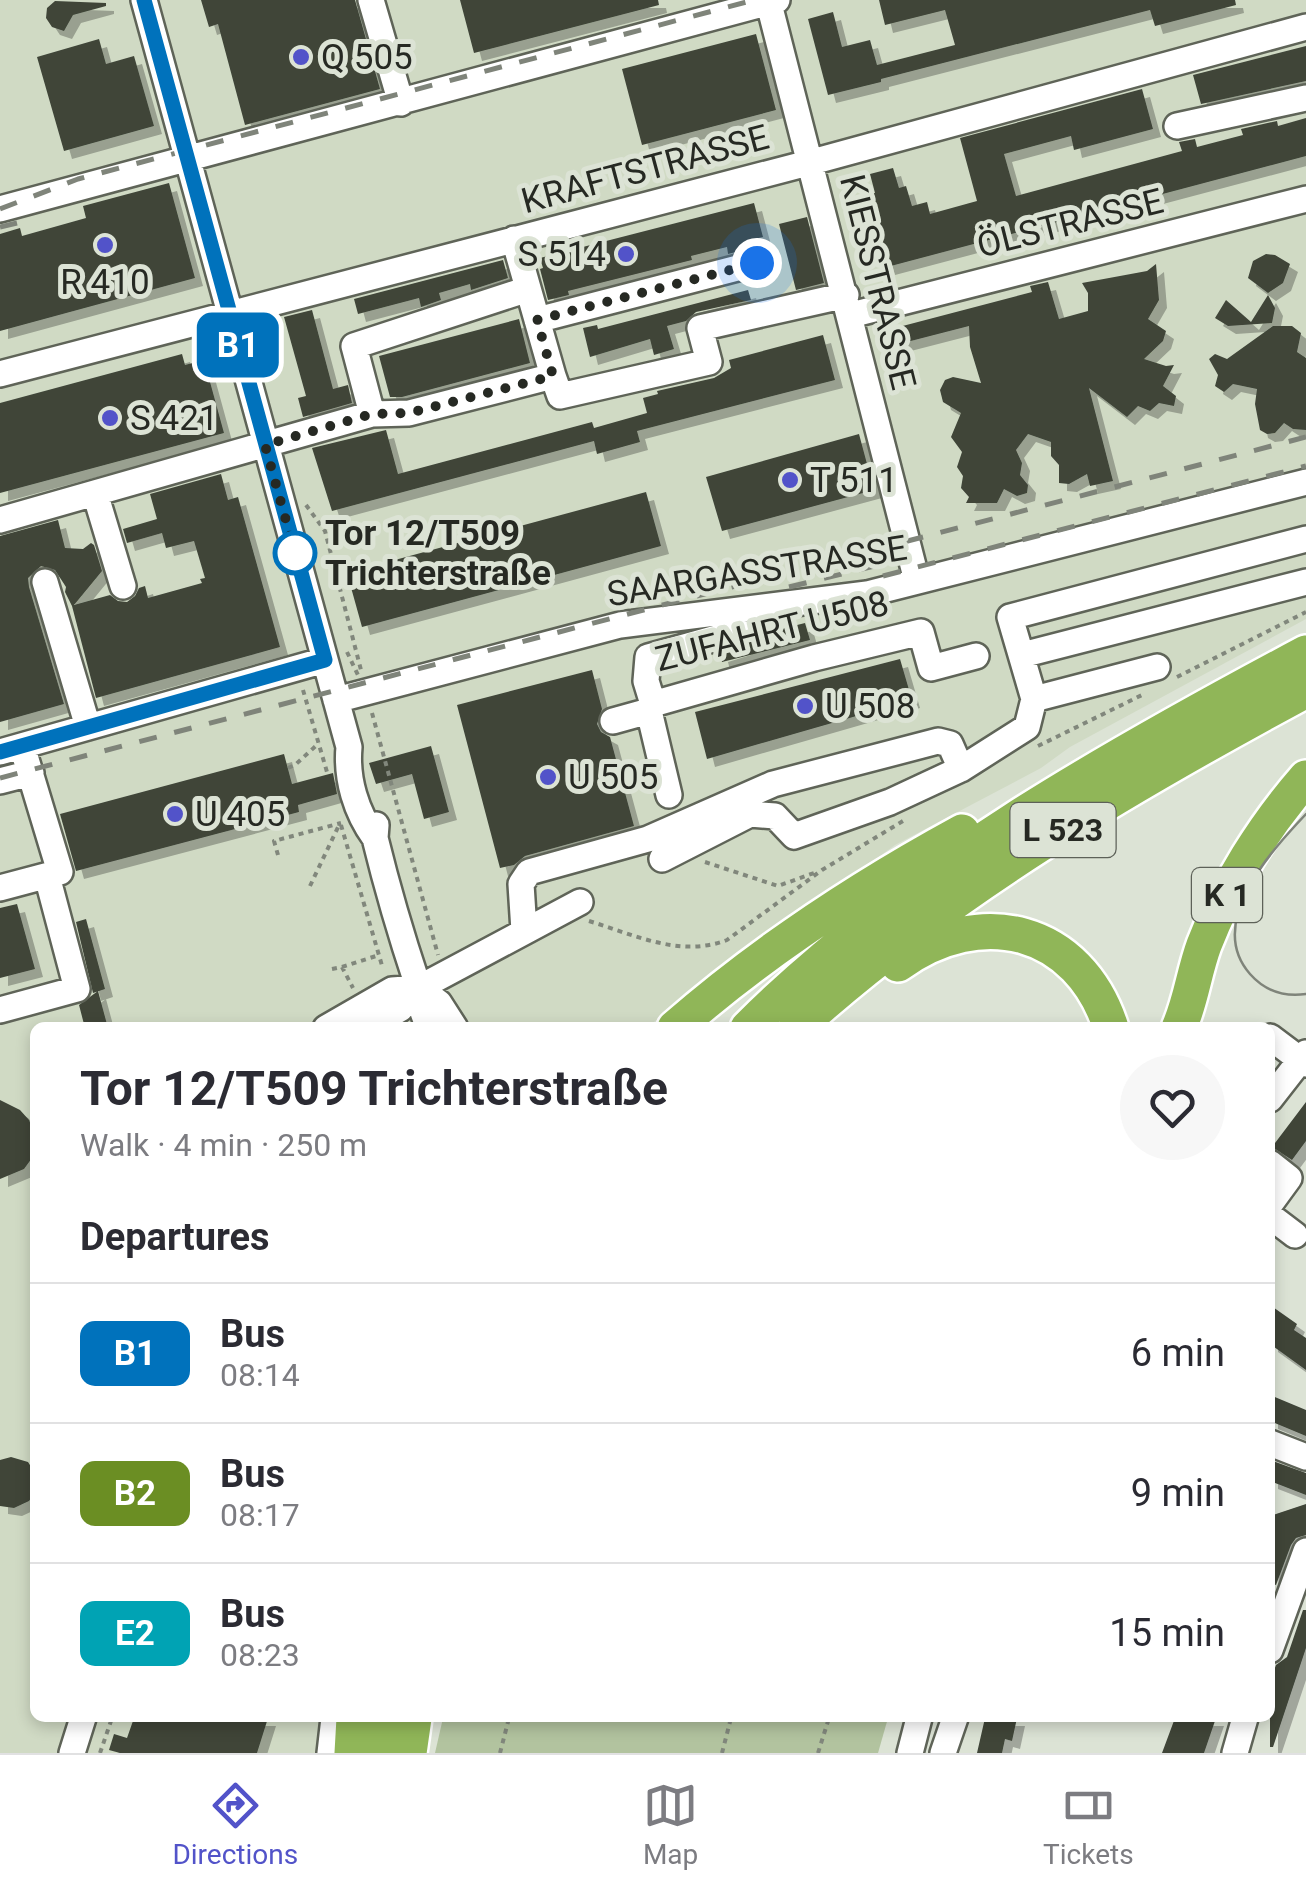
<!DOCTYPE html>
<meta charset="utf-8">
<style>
:root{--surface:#fff;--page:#f7f7f7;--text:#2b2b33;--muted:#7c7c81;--line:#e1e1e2;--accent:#5253c9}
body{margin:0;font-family:Roboto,sans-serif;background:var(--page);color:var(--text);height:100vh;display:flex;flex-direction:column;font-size:38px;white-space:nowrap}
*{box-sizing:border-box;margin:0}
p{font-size:32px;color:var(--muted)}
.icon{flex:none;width:55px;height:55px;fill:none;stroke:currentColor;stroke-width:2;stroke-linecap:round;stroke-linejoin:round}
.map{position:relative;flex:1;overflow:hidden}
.details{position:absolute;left:30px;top:1022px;width:1245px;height:700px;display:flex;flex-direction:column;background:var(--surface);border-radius:15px;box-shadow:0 5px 15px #0003}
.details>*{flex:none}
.badge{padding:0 20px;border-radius:15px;font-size:35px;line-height:65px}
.you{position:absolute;width:50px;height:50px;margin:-25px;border:8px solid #fff;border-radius:50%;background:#1a73e8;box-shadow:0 0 0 15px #1a73e833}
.map>.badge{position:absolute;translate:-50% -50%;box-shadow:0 0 0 5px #fff}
h2{padding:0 50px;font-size:38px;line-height:90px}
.round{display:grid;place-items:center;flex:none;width:105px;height:105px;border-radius:52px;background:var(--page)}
.head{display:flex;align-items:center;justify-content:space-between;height:170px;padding:0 50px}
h1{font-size:48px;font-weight:700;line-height:75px}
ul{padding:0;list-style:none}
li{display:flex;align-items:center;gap:30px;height:140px;padding:0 50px;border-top:2px solid var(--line)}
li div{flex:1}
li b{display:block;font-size:38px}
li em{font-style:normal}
li .badge{min-width:110px;font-weight:700;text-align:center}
.tab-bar{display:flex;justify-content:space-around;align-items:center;height:140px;border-top:2px solid var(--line);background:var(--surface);font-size:28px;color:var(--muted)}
.tab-bar a{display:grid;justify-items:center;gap:5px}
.tab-bar .current{color:var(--accent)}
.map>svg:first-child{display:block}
.built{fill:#d0dac4}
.green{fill:#b2c39f}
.building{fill:#3f4539;filter:url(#shadow)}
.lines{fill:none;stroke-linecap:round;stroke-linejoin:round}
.minor-casing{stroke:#5f6458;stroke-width:30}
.highway-casing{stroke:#fff;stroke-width:40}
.path{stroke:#81877c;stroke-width:4;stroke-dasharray:5 5;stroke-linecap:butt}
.minor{stroke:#fff;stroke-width:25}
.highway{stroke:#90b658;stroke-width:35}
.tram{stroke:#7f847a;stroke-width:2.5}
.rail{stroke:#7f847a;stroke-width:5;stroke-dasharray:18 18;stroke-linecap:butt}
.line-casing{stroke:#fff;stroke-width:22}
.line{stroke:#0072bc;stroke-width:15}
.walk{stroke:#262923;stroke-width:10;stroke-dasharray:0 18}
.poi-dot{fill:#5253c9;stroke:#dce3d5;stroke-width:4}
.stop-dot{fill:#fff;stroke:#0072bc;stroke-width:5}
.labels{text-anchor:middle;stroke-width:10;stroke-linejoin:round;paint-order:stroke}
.shield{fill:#dce3d5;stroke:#5d6158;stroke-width:2.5}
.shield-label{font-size:32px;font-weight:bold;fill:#262923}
.poi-label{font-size:35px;fill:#262923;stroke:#dce3d5;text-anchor:start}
.street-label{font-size:35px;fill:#262923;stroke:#dce3d5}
.stop-label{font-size:35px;font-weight:bold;fill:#262923;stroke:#dce3d5;text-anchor:start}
</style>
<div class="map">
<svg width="1306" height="1753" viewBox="0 0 1306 1753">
<defs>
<filter id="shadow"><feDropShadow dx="8" dy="8" stdDeviation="0" flood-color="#0004"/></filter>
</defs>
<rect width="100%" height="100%" fill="#dce3d5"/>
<path class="built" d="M 0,0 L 1306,0 L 1306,619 L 1070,747 L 1041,768 L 895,845 L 647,1027 L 35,1028 L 35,1718 L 329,1718 L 326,1753 L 0,1753 Z"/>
<path class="green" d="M 443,1718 L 888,1718 L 878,1753 L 435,1753 Z"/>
<path class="building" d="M 201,0 L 355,0 L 380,89 L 245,125 L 218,24 L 209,27 Z
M 460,0 L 658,0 L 659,5 L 474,53 Z
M 879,0 L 1235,0 L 1236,5 L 1155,26 L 1150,10 L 881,79 L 881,82 L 828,95 L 808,19 L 833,12 L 842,47 L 870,40 L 877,65 L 955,45 L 945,10 L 885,25 Z
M 55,1 L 106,3 L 106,6 L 73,15 L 64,31 L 52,27 L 46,18 L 47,8 Z
M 756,34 L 776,110 L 642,145 L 622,69 Z
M 99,39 L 106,64 L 134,56 L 154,126 L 64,151 L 37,57 Z
M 1306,46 L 1306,81 L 1201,104 L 1193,75 Z
M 1142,89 L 1153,129 L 1074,150 L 1071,136 L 1004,154 L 1016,196 L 1182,151 L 1179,142 L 1195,139 L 1197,147 L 1243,135 L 1241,129 L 1277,121 L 1278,126 L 1306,118 L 1306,156 L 887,267 L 867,195 L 875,193 L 870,174 L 893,168 L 899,188 L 906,186 L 912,206 L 927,202 L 930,214 L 977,201 L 960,138 Z
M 169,183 L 195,278 L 0,331 L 0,234 L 20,228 L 22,236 L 86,218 L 83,206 Z
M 754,203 L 763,237 L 754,239 L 756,247 L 728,254 L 727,247 L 691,256 L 692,260 L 568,291 L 569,295 L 548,300 L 540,269 L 543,268 L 540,258 Z
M 807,217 L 824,283 L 796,290 L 779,224 Z
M 1266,254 L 1275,255 L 1290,264 L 1283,283 L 1268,293 L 1248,278 L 1253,261 Z
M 503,260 L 508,278 L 471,290 L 470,284 L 439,293 L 441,300 L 421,307 L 419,298 L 358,314 L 354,299 Z
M 1156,264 L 1159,300 L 1148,319 L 1166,331 L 1163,341 L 1144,359 L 1166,366 L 1174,365 L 1163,386 L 1176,396 L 1174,406 L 1159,403 L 1150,411 L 1138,406 L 1127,417 L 1089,388 L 1113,481 L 1090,486 L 1087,474 L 1069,484 L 1059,483 L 1059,465 L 1051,456 L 1051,442 L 1028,434 L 1016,450 L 1022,463 L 1020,475 L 1028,485 L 1027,493 L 1017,496 L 1004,489 L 997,503 L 966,503 L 969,497 L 961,488 L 963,476 L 957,467 L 962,452 L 951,437 L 961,413 L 943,402 L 940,390 L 945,380 L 953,377 L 981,383 L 970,347 L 969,326 L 899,344 L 895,328 L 1032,292 L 1030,286 L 1048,282 L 1059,319 L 1088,311 L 1088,293 L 1082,283 L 1147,271 Z
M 748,290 L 751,300 L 696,312 L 686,321 L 667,326 L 674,349 L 654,355 L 650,339 L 590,357 L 583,328 L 597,325 L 598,329 Z
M 1268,295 L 1275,308 L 1272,323 L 1228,326 L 1215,318 L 1226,300 L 1251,322 Z
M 312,310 L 333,389 L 348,385 L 352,403 L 303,417 L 298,398 L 306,396 L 284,317 Z
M 519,319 L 530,363 L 402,397 L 390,397 L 379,356 Z
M 1273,326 L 1292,326 L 1301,333 L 1297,352 L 1306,358 L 1306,430 L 1293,429 L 1284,423 L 1275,433 L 1267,434 L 1260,430 L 1255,404 L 1257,389 L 1233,384 L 1224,392 L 1215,386 L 1218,375 L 1209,359 L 1215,354 L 1227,359 Z
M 823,335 L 835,380 L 637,431 L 640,442 L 597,454 L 594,441 L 332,511 L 312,448 L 386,430 L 398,474 L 592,422 L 594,428 L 647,413 L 643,398 L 658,394 L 657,391 L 714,378 L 731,368 L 729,360 Z
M 182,354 L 185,365 L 204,360 L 224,433 L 0,493 L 0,403 Z
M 859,434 L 874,490 L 722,531 L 706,477 Z
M 221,474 L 228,500 L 238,497 L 280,647 L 96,698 L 72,606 L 65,592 L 66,587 L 55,570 L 41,566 L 28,578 L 29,587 L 64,704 L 0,722 L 0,536 L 58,520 L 65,548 L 83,549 L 91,543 L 94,545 L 102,571 L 74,605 L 110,595 L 118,601 L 127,602 L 135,596 L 139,588 L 145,586 L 148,598 L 202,583 L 200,579 L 205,578 L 194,541 L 166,548 L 162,533 L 127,543 L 123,529 L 157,519 L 150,494 Z
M 646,492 L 661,546 L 362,627 L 347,573 Z
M 805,623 L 810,640 L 722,662 L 720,654 L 743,647 L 754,636 Z
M 900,659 L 912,700 L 707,759 L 695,712 Z
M 592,670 L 602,709 L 597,724 L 601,732 L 610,737 L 634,826 L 525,856 L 514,865 L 500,868 L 457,705 Z
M 431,746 L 449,812 L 424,819 L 412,774 L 376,784 L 369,763 Z
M 284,754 L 292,784 L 333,773 L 337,794 L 298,805 L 299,812 L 76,871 L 60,814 Z
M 17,904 L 35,969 L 0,978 L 0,908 Z
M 86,919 L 105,989 L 93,993 L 76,922 Z
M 98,991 L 108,1028 L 85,1028 L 79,1005 Z
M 0,1100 L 20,1110 L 29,1120 L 35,1135 L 32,1158 L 24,1169 L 0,1179 Z
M 1306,1102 L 1306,1141 L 1292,1160 L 1272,1147 Z
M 1270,1305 L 1297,1324 L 1294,1330 L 1306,1338 L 1306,1370 L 1270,1344 Z
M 1270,1395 L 1306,1410 L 1306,1436 L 1270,1421 Z
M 11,1457 L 28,1462 L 35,1473 L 35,1493 L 29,1501 L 14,1508 L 0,1506 L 0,1460 Z
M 1270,1460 L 1306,1473 L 1306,1495 L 1270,1481 Z
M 1306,1504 L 1306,1535 L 1296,1538 L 1291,1545 L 1276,1585 L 1270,1583 L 1273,1515 Z
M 1303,1610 L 1306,1610 L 1306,1648 L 1273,1747 L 1270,1747 L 1270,1681 L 1276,1665 L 1287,1657 Z
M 134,1718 L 268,1718 L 257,1753 L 120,1753 L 109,1750 L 114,1734 L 127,1738 Z
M 985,1718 L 1017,1718 L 1012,1741 L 1005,1739 L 1002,1753 L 977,1753 Z
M 1175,1718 L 1216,1718 L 1204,1753 L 1162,1753 Z"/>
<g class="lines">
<defs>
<path id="minor" d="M 144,0 L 349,747 C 346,779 356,812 375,838
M 371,0 L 401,103
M 768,0 L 917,581
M 1177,126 L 1306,98
M 0,209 L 777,0
M 851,315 L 1306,199
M 537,320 L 757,263
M 0,374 L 812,162 L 1306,27
M 553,376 L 560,396 L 709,362 L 700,328 L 846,295
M 372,414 L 354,346 L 528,289
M 95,493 L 123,586
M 0,520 L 372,414 L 409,413 L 553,376 L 514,239
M 45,582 L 88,727
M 735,611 L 738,632 L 648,657 L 646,681 L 653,704 L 814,658 L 921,632 L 931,668 L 976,656
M 1022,655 L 1306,582
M 1034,699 L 1157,667
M 336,700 L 620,625 L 867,594 L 1306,482
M 653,704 L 649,711 L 669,795
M 613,721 L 649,711
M 0,752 L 325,660
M 0,781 L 31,773
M 376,825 L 375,838 C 387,887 401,935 417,983 C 423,1000 419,1010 430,1028
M 662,859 L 750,814 L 775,816 L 794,836 L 890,802 L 961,769 L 1027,727 L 1034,699 L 1010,617 L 1306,539
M 0,888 L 60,872 L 22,746
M 524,931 L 521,884 L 529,872 L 648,839 L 773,784 L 938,741 L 950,744 L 961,769
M 419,988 L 439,1003 L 455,1028
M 0,1010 L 77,989 L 47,876
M 326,1028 L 392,990 L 419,988
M 367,1028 L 400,1009 L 419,988 L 580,902
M 1270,1037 L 1306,1064
M 1270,1099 L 1306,1053
M 1270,1163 L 1289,1178 L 1270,1204
M 1270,1216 L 1295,1235
M 1270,1443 L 1306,1457
M 1270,1650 L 1306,1551
M 72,1753 L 83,1718
M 330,1753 L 334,1718
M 910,1753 L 919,1718
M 943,1753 L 955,1718
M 1235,1753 L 1245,1718"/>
<path id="highway" d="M 898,964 C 981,904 1079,928 1111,1028
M 675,1028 C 762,952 861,887 962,832
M 748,1028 C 903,873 1114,755 1306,653
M 796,1028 C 949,890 1126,787 1306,690
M 1179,1028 C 1191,1001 1194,972 1204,945 C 1227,885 1264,826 1306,778
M 352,1753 L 354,1718
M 376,1753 L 382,1718
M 409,1753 L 414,1718"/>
</defs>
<use href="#minor" class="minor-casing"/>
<use href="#highway" class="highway-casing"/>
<path class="path" d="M 306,505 L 325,531 L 361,670
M 347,652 L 358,675
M 1177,677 L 1306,612
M 303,690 L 327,772
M 372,713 L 438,955
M 1038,746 L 1142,695
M 288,768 L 295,765 L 319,743
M 341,825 L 383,969
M 278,855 L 274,841 L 341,823
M 705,862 L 778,886 L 814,873
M 310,886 L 340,823
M 589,921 C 635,935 680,958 727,940 L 822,870 L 903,821
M 342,967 L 376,956
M 332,969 L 342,967 L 353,988
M 100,1753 L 112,1718
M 500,1753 L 509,1718
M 722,1753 L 731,1718
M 818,1753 L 829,1718"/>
<use href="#minor" class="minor"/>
<use href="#highway" class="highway"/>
<path class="tram" d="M 1306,814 C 1271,851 1205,923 1250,974 C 1265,991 1285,997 1306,994"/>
<path class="rail" d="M 0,209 L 78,179 L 754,0
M 0,227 L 17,223
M 883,576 L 1306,466
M 789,587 L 895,561
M 0,778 L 1306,437"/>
</g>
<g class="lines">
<defs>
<path id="line" d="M 0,752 L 325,660 L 144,0"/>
</defs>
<use href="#line" class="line-casing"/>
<use href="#line" class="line"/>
<path class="walk" d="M 295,553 L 265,445 L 372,414 L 409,413 L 553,376 L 537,320 L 757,263"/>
</g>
<g class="poi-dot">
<circle cx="301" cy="57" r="10"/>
<circle cx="105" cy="245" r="10"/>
<circle cx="626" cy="254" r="10"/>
<circle cx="110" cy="418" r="10"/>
<circle cx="790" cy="480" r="10"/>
<circle cx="805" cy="706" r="10"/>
<circle cx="548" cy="777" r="10"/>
<circle cx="175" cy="814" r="10"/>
</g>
<circle class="stop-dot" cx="295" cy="553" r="20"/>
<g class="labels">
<g class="shield">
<rect x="1010.5" y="803" width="105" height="54" rx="8"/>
<rect x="1192" y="868" width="70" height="54" rx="8"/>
</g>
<g class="shield-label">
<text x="1063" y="841">L 523</text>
<text x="1227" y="906">K 1</text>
</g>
<g class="poi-label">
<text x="321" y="69">Q 505</text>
<text x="606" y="266" text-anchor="end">S 514</text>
<text x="105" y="294" text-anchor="middle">R 410</text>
<text x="130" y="430">S 421</text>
<text x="810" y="492">T 511</text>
<text x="825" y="718">U 508</text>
<text x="568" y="789">U 505</text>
<text x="195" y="826">U 405</text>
</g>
<g class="street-label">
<text transform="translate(645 169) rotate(-15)" y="12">KRAFTSTRASSE</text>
<text transform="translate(1070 223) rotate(-14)" y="12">ÖLSTRASSE</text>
<text transform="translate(878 282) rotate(76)" y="12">KIESSTRASSE</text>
<text transform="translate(757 571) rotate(-9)" y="12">SAARGASSTRASSE</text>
<text transform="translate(772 631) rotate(-14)" y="12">ZUFAHRT U508</text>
</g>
<g class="stop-label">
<text x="325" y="545">Tor 12/T509<tspan x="325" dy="40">Trichterstraße</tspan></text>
</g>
</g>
</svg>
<div class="you" style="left:757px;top:263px"></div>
<b class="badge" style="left:238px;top:345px;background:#0072bc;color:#fff">B1</b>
<section class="details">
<div class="head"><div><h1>Tor 12/T509 Trichterstraße</h1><p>Walk · 4 min · 250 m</p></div><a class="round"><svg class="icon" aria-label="heart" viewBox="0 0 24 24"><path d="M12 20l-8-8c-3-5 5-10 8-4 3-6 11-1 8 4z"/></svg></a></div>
<h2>Departures</h2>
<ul>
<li><span class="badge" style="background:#0072bc;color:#fff">B1</span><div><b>Bus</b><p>08:14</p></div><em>6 min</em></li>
<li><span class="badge" style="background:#6b8e23;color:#fff">B2</span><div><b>Bus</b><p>08:17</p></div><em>9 min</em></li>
<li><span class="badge" style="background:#00a3b4;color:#fff">E2</span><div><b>Bus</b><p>08:23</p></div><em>15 min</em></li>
</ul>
</section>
</div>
<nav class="tab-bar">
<a class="current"><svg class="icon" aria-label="directions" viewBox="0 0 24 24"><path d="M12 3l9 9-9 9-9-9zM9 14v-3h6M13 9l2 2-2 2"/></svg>Directions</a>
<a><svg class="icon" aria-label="map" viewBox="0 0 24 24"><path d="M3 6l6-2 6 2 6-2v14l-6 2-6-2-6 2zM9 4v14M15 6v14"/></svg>Map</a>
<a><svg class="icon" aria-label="tickets" viewBox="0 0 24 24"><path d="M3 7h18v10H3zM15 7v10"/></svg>Tickets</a>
</nav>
